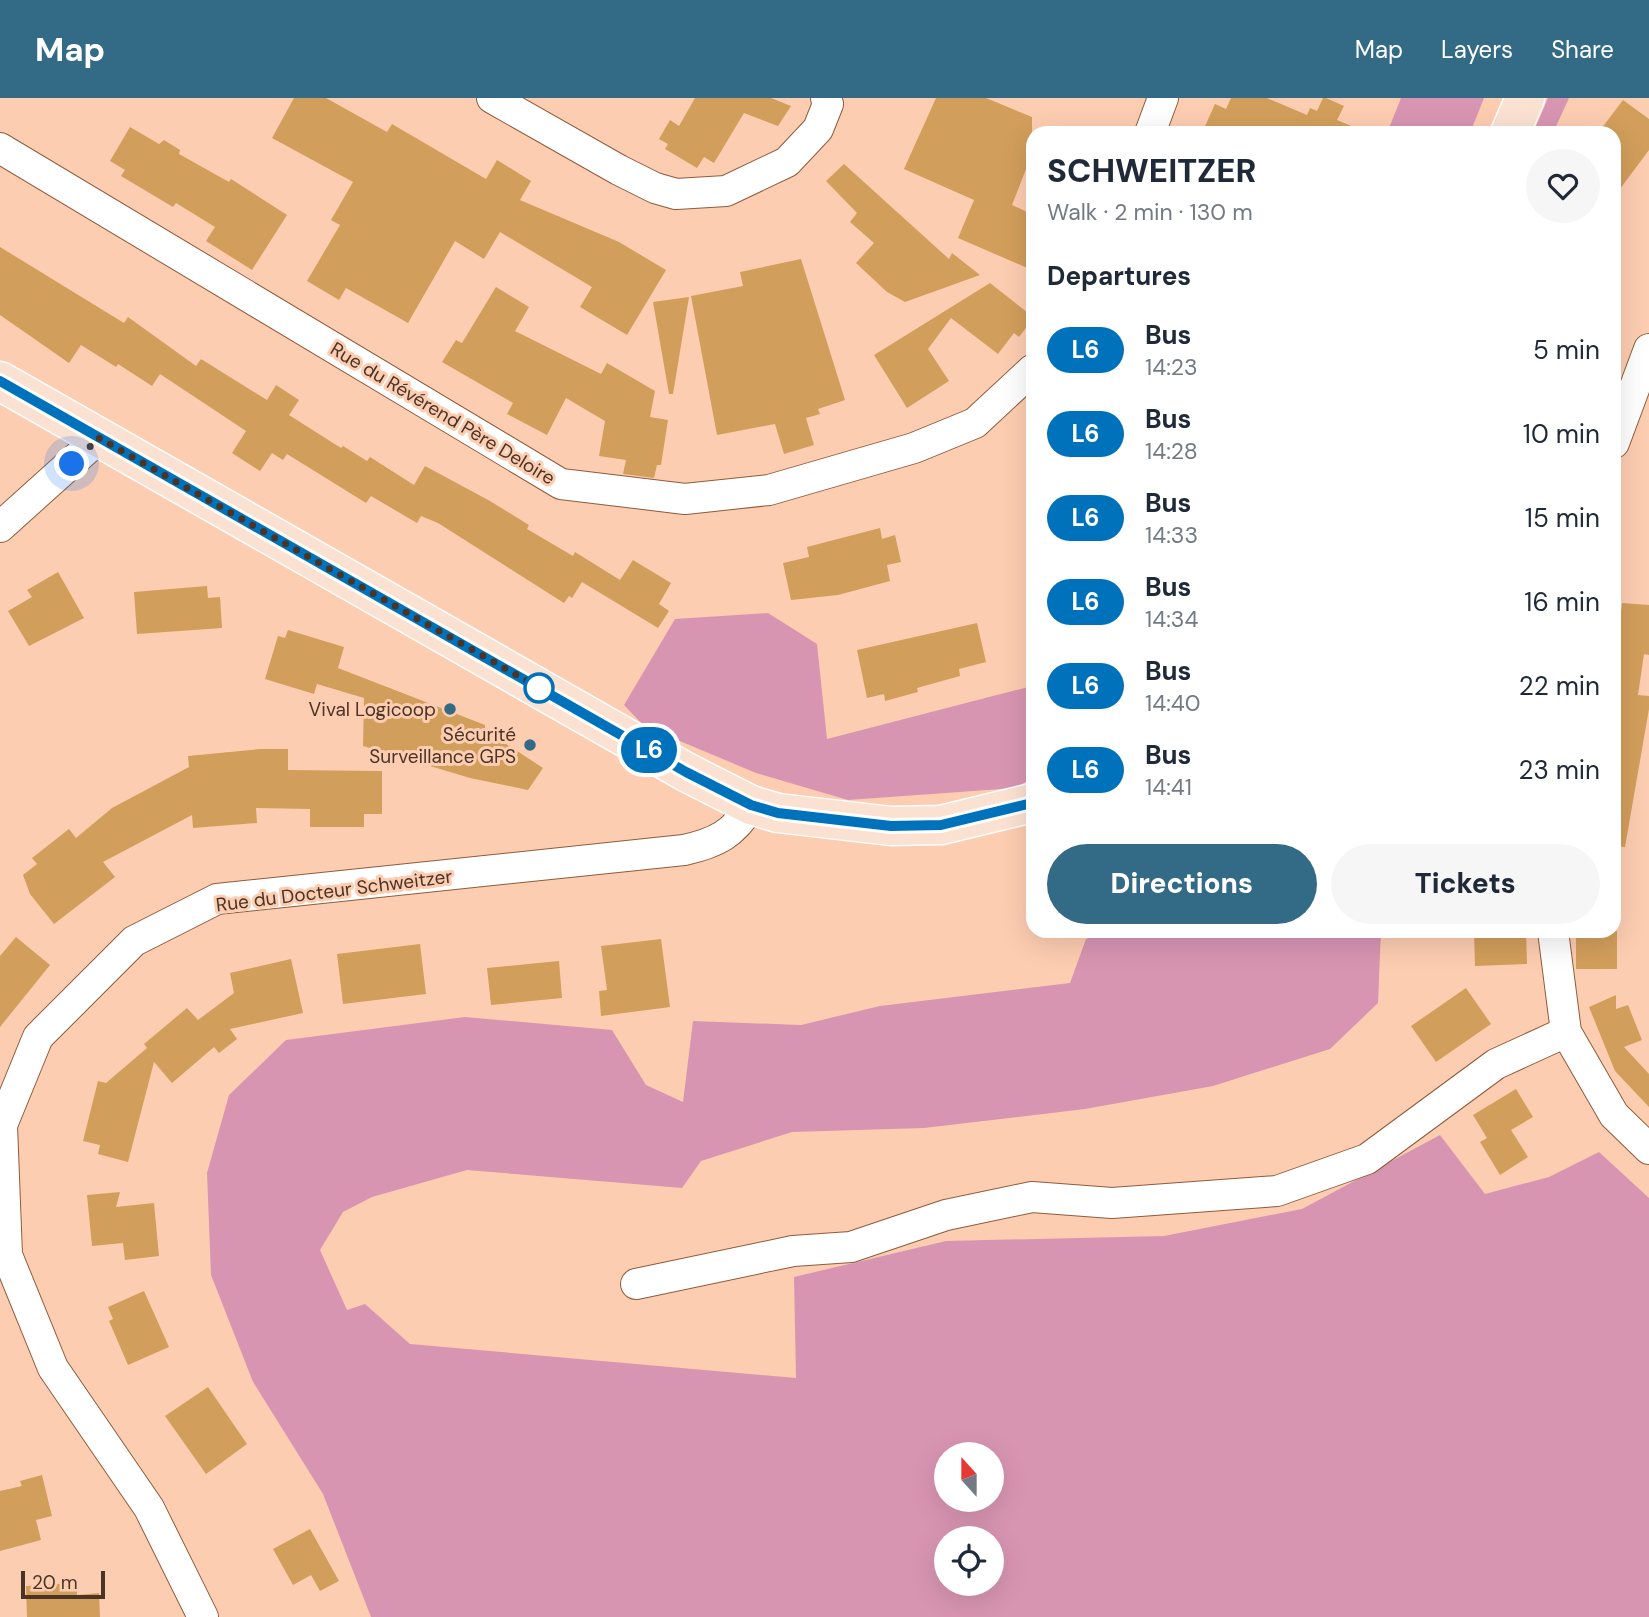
<!DOCTYPE html>
<meta charset="utf-8">
<style>
:root{--surface:#fff;--page:#f6f6f7;--text:#1f2937;--muted:#747a83;--accent:#336a85}
body{margin:0;font-family:"DM Sans",sans-serif;background:var(--page);color:var(--text);height:100vh;display:flex;flex-direction:column;font-size:26px;white-space:nowrap}
*{box-sizing:border-box;margin:0}
p{font-size:23px;color:var(--muted)}
.icon{flex:none;width:38px;height:38px;fill:none;stroke:currentColor;stroke-width:2;stroke-linecap:round;stroke-linejoin:round}
.map{position:relative;flex:1;overflow:hidden}
.details{position:absolute;left:1026px;top:28px;width:595px;height:812px;display:flex;flex-direction:column;background:var(--surface);border-radius:21px;box-shadow:0 7px 28px #0002}
.details>*{flex:none}
.badge{padding:0 14px;border-radius:23px;font-size:24px;line-height:46px}
.needle{width:46px;rotate:339deg}
.controls{position:absolute;left:934px;top:1344px;display:grid;gap:14px}
.controls a{display:grid;place-items:center;width:70px;height:70px;border-radius:50%;background:var(--surface);box-shadow:0 7px 28px #0002;font-size:35px}
.scale{position:absolute;left:21px;bottom:18px;width:84px;box-sizing:border-box;padding-left:7px;border:4px solid #4b3426;border-top:0;font-size:19px;line-height:24px;white-space:nowrap;color:#4b3426;-webkit-text-stroke:5px #fdcdb1;paint-order:stroke}
.you{position:absolute;width:35px;height:35px;margin:-18px;border:5px solid #fff;border-radius:50%;background:#1a73e8;box-shadow:0 0 0 10px #1a73e833}
.map>.badge{position:absolute;translate:-50% -50%;box-shadow:0 0 0 4px #fff}
h2{padding:0 21px;font-size:26px;line-height:63px}
.round{display:grid;place-items:center;flex:none;width:74px;height:74px;border-radius:37px;background:var(--page)}
.head{display:flex;align-items:center;justify-content:space-between;height:119px;padding:0 21px}
h1{font-size:33px;font-weight:800;line-height:52px}
.primary-button{display:flex;gap:14px;margin-top:auto;padding:14px 21px}
.primary-button a{flex:1;height:80px;border-radius:42px;background:var(--accent);color:#fff;font-size:28px;font-weight:800;line-height:80px;text-align:center}
.primary-button a+a{background:var(--page);color:var(--text)}
ul{padding:0;list-style:none}
li{display:flex;align-items:center;gap:21px;height:84px;padding:0 21px}
li div{flex:1}
li b{display:block;font-size:26px}
li em{font-style:normal}
li .badge{min-width:77px;font-weight:700;text-align:center}
header{display:flex;align-items:center;gap:42px;box-sizing:border-box;height:98px;padding:0 35px;background:var(--accent);color:#fff}
header strong{font-size:33px}
nav{display:flex;gap:38px;margin-inline-start:auto;font-size:24px}
.map>svg:first-child{display:block}
.green{fill:#d895b1;fill-rule:evenodd}
.building{fill:#d29e5b}
.lines{fill:none;stroke-linecap:round;stroke-linejoin:round}
.minor-casing{stroke:#8f5b3b;stroke-width:32}
.major-casing{stroke:#fff;stroke-width:41}
.minor{stroke:#fff;stroke-width:30}
.major{stroke:#fbe1d1;stroke-width:38}
.line-casing{stroke:#fff;stroke-width:16}
.line{stroke:#0072bc;stroke-width:10}
.walk{stroke:#4b3426;stroke-width:7;stroke-dasharray:0 12.6}
.stop-dot{fill:#fff;stroke:#0072bc;stroke-width:3.5}
.poi-dot{fill:#336a85;stroke:#fdcdb1;stroke-width:2.5}
.labels{text-anchor:middle;stroke-width:6;stroke-linejoin:round;paint-order:stroke}
.street-label{font-size:19px;fill:#4b3426;stroke:#fdcdb1}
.poi-label{font-size:19px;fill:#4b3426;stroke:#fdcdb1;text-anchor:end}
</style>
<header>
<strong>Map</strong>
<nav><a>Map</a><a>Layers</a><a>Share</a></nav>
</header>
<div class="map">
<svg width="1649" height="1519" viewBox="0 0 1649 1519">
<rect width="100%" height="100%" fill="#fdcdb1"/>
<path class="green" d="M 1401,0 L 1484,0 L 1470,35 L 1387,35 Z
M 1548,0 L 1569,0 L 1553,35 L 1533,35 Z
M 768,515 L 817,546 L 827,641 L 1032,588 L 1032,680 L 1015,690 L 848,702 L 756,675 L 644,628 L 624,607 L 675,521 Z
M 1111,833 L 1381,833 L 1378,905 L 1330,951 L 1213,988 L 1085,1011 L 924,1030 L 792,1034 L 701,1063 L 682,1090 L 467,1072 L 372,1099 L 343,1114 L 320,1152 L 347,1212 L 365,1206 L 410,1246 L 796,1280 L 794,1179 L 946,1143 L 1164,1138 L 1302,1111 L 1440,1037 L 1485,1096 L 1549,1079 L 1599,1054 L 1649,1100 L 1649,1519 L 371,1519 L 323,1396 L 253,1284 L 211,1177 L 207,1075 L 229,997 L 286,942 L 465,919 L 612,932 L 646,987 L 683,1004 L 693,923 L 801,927 L 880,908 L 1070,885 L 1086,841 ZM 947,1356 L 992,1356 L 992,1402 L 947,1402 ZM 947,1440 L 992,1440 L 992,1486 L 947,1486 Z"/>
<path class="building" d="M 294,0 L 326,0 L 387,34 L 392,26 L 486,81 L 497,62 L 531,83 L 520,102 L 619,144 L 666,172 L 627,237 L 580,209 L 592,189 L 500,134 L 484,161 L 455,143 L 408,225 L 346,190 L 339,202 L 307,183 L 340,127 L 331,122 L 353,84 L 272,40 Z
M 695,0 L 771,0 L 791,8 L 778,28 L 744,15 L 714,65 L 704,59 L 697,70 L 665,51 L 668,46 L 659,41 L 670,22 L 679,28 Z
M 936,0 L 986,0 L 1032,19 L 1032,56 L 1012,107 L 1032,116 L 1032,172 L 958,140 L 974,102 L 904,71 Z
M 1231,0 L 1267,0 L 1307,17 L 1310,10 L 1317,13 L 1323,0 L 1326,0 L 1344,8 L 1337,22 L 1368,35 L 1202,35 L 1215,6 L 1226,11 Z
M 1623,2 L 1649,21 L 1649,52 L 1614,99 L 1614,35 L 1598,35 Z
M 130,29 L 159,46 L 164,42 L 180,52 L 179,56 L 229,84 L 231,81 L 287,117 L 252,172 L 206,143 L 215,129 L 176,105 L 173,109 L 121,78 L 125,72 L 110,63 Z
M 844,66 L 949,161 L 952,155 L 980,177 L 905,204 L 887,194 L 856,165 L 874,145 L 850,124 L 857,115 L 826,83 Z
M 0,149 L 124,225 L 128,219 L 196,268 L 201,261 L 267,302 L 276,287 L 299,302 L 289,317 L 341,350 L 343,348 L 367,363 L 370,359 L 414,387 L 425,368 L 490,403 L 529,427 L 527,431 L 573,458 L 575,454 L 620,482 L 633,462 L 671,485 L 659,506 L 669,513 L 658,530 L 582,484 L 572,500 L 569,498 L 564,505 L 438,425 L 421,418 L 417,425 L 371,398 L 366,405 L 287,356 L 283,362 L 272,355 L 260,373 L 232,355 L 246,333 L 160,276 L 152,288 L 118,266 L 116,269 L 81,247 L 69,265 L 0,217 Z
M 801,161 L 845,302 L 818,311 L 820,316 L 806,320 L 814,347 L 784,356 L 775,326 L 717,337 L 691,198 L 743,188 L 740,174 Z
M 990,185 L 1032,218 L 1032,222 L 1019,239 L 1014,235 L 998,256 L 951,220 L 928,251 L 949,283 L 907,310 L 874,257 Z
M 496,189 L 529,209 L 515,233 L 601,276 L 607,265 L 655,293 L 650,319 L 668,322 L 661,367 L 657,367 L 654,380 L 623,376 L 626,362 L 599,358 L 605,323 L 566,300 L 547,337 L 507,316 L 513,305 L 442,264 L 456,242 L 462,245 Z
M 689,199 L 673,296 L 669,296 L 653,204 Z
M 880,430 L 882,441 L 895,437 L 901,464 L 887,467 L 890,483 L 838,497 L 791,502 L 783,465 L 809,459 L 807,449 Z
M 58,474 L 84,520 L 29,548 L 8,513 L 32,499 L 27,492 Z
M 207,488 L 208,500 L 220,499 L 222,530 L 137,536 L 134,494 Z
M 1622,505 L 1649,507 L 1649,557 L 1644,556 L 1638,597 L 1649,598 L 1649,611 L 1625,749 L 1614,748 L 1614,579 Z
M 977,525 L 986,564 L 959,571 L 960,578 L 917,590 L 918,594 L 885,603 L 884,596 L 867,600 L 857,552 Z
M 288,532 L 344,549 L 338,570 L 485,627 L 485,632 L 543,670 L 528,692 L 470,680 L 363,648 L 364,600 L 317,586 L 314,596 L 265,581 L 278,538 L 285,540 Z
M 260,651 L 288,651 L 288,672 L 382,673 L 382,716 L 364,716 L 364,729 L 310,729 L 310,711 L 256,710 L 257,725 L 193,730 L 192,717 L 103,764 L 115,779 L 54,826 L 30,796 L 23,777 L 37,766 L 32,760 L 69,731 L 76,740 L 112,710 L 189,669 L 188,658 Z
M 1474,833 L 1526,833 L 1527,866 L 1475,868 Z
M 1576,833 L 1617,833 L 1617,871 L 1576,871 Z
M 16,839 L 50,867 L 0,929 L 0,858 Z
M 661,841 L 670,909 L 601,918 L 599,893 L 607,892 L 601,848 Z
M 420,846 L 426,896 L 343,906 L 337,856 Z
M 291,861 L 303,915 L 230,931 L 237,941 L 219,955 L 214,949 L 172,985 L 154,964 L 128,1064 L 98,1056 L 100,1047 L 83,1043 L 98,983 L 106,985 L 147,950 L 144,946 L 187,910 L 198,922 L 234,895 L 230,875 Z
M 559,863 L 562,900 L 491,907 L 487,870 Z
M 1466,890 L 1491,926 L 1436,964 L 1411,928 Z
M 1616,897 L 1616,911 L 1628,907 L 1642,942 L 1624,949 L 1649,976 L 1649,1009 L 1615,973 L 1589,909 Z
M 1516,991 L 1533,1019 L 1511,1032 L 1528,1059 L 1500,1077 L 1480,1044 L 1487,1040 L 1473,1017 Z
M 120,1094 L 116,1109 L 154,1105 L 159,1158 L 125,1162 L 123,1145 L 92,1148 L 87,1097 Z
M 144,1193 L 169,1249 L 128,1267 L 109,1223 L 113,1221 L 108,1209 Z
M 208,1289 L 247,1346 L 206,1376 L 165,1318 Z
M 42,1377 L 52,1418 L 36,1422 L 41,1442 L 0,1453 L 0,1393 L 22,1388 L 20,1383 Z
M 310,1431 L 339,1483 L 320,1493 L 311,1477 L 293,1487 L 273,1451 Z
M 77,1485 L 77,1497 L 99,1495 L 100,1519 L 27,1519 L 26,1488 Z"/>
<g class="lines">
<defs>
<path id="minor" d="M 492,0 L 619,72 L 655,90 L 676,96 L 726,93 L 787,64 L 818,31 L 828,6 L 826,0
M 1150,35 L 1163,0
M 0,50 L 561,386 L 685,401 L 769,392 L 914,350 L 975,325 L 1032,272
M 1614,345 L 1649,251
M 0,429 L 99,340
M 1553,833 L 1566,934 L 1614,1017 L 1649,1051
M 636,1186 L 793,1153 L 851,1149 L 946,1117 L 1032,1099 L 1112,1105 L 1277,1093 L 1367,1061 L 1496,966 L 1566,934
M 203,1519 L 149,1410 L 53,1270 L 7,1157 L 2,1027 L 38,939 L 134,843 L 217,801 L 684,752 C 716,745 734,736 751,707"/>
<path id="major" d="M 1510,35 L 1525,0
M 0,283 L 686,674 L 751,707 L 778,715 L 891,728 L 941,727 L 1032,705"/>
</defs>
<use href="#minor" class="minor-casing"/>
<use href="#major" class="major-casing"/>
<use href="#minor" class="minor"/>
<use href="#major" class="major"/>
</g>
<g class="lines">
<defs>
<path id="line" d="M 0,283 L 686,674 L 751,707 L 778,715 L 891,728 L 941,727 L 1032,705"/>
</defs>
<use href="#line" class="line-casing"/>
<use href="#line" class="line"/>
<path class="walk" d="M 72,366 L 99,340 L 545,593 L 539,590"/>
</g>
<circle class="stop-dot" cx="539" cy="590" r="14"/>
<g class="poi-dot">
<circle cx="450" cy="611" r="7"/>
<circle cx="530" cy="647" r="7"/>
</g>
<g class="labels">
<g class="street-label">
<text transform="translate(443 315) rotate(31)" y="7">Rue du Révérend Père Deloire</text>
<text transform="translate(334 792) rotate(-7)" y="7">Rue du Docteur Schweitzer</text>
</g>
<g class="poi-label">
<text x="436" y="618">Vival Logicoop</text>
<text x="516" y="643">Sécurité<tspan x="516" dy="22">Surveillance GPS</tspan></text>
</g>
</g>
</svg>
<div class="controls">
<a><svg class="needle" viewBox="-14 -14 28 28"><path d="M0-13l5 13h-10z" fill="#e53935"/><path d="M0 13l5-13h-10z" fill="#747a83"/></svg></a>
<a><svg class="icon" aria-label="locate" viewBox="0 0 24 24"><circle cx="12" cy="12" r="6"/><path d="M12 2v4M12 18v4M2 12h4M18 12h4"/></svg></a>
</div>
<div class="scale">20 m</div>
<div class="you" style="left:72px;top:366px"></div>
<b class="badge" style="left:649px;top:652px;background:#0072bc;color:#fff">L6</b>
<section class="details">
<div class="head"><div><h1>SCHWEITZER</h1><p>Walk · 2 min · 130 m</p></div><a class="round"><svg class="icon" aria-label="heart" viewBox="0 0 24 24"><path d="M12 20l-8-8c-3-5 5-10 8-4 3-6 11-1 8 4z"/></svg></a></div>
<h2>Departures</h2>
<ul>
<li><span class="badge" style="background:#0072bc;color:#fff">L6</span><div><b>Bus</b><p>14:23</p></div><em>5 min</em></li>
<li><span class="badge" style="background:#0072bc;color:#fff">L6</span><div><b>Bus</b><p>14:28</p></div><em>10 min</em></li>
<li><span class="badge" style="background:#0072bc;color:#fff">L6</span><div><b>Bus</b><p>14:33</p></div><em>15 min</em></li>
<li><span class="badge" style="background:#0072bc;color:#fff">L6</span><div><b>Bus</b><p>14:34</p></div><em>16 min</em></li>
<li><span class="badge" style="background:#0072bc;color:#fff">L6</span><div><b>Bus</b><p>14:40</p></div><em>22 min</em></li>
<li><span class="badge" style="background:#0072bc;color:#fff">L6</span><div><b>Bus</b><p>14:41</p></div><em>23 min</em></li>
</ul>
<div class="primary-button"><a>Directions</a><a>Tickets</a></div>
</section>
</div>
